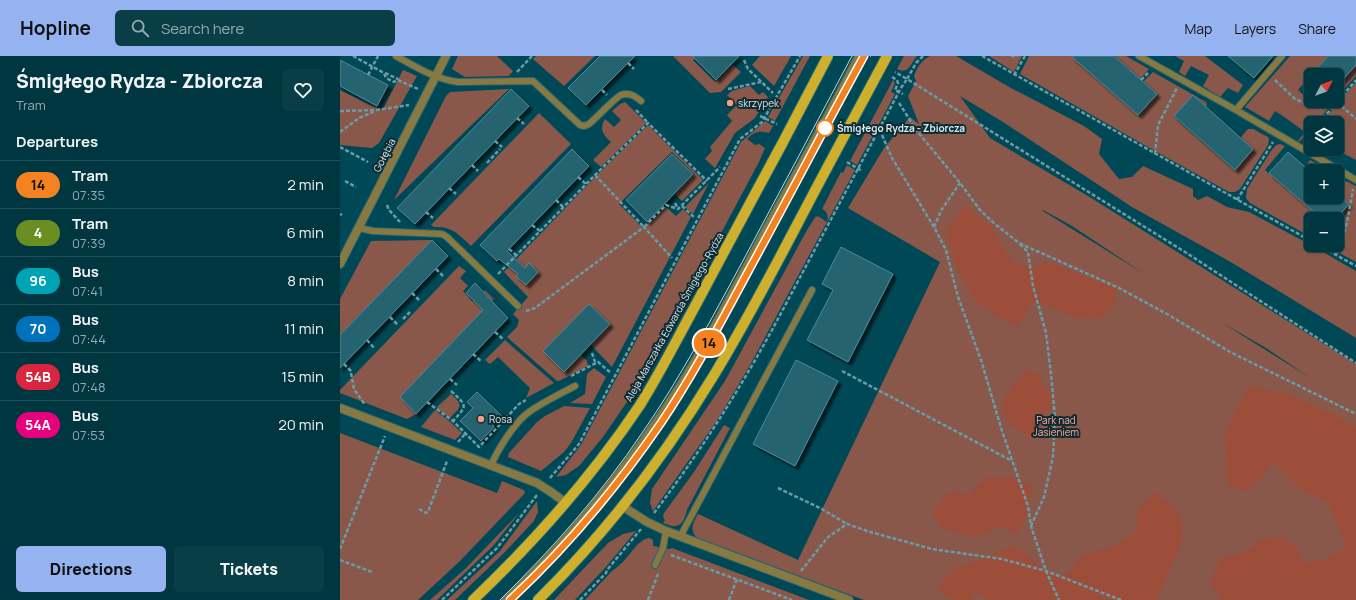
<!DOCTYPE html>
<meta charset="utf-8">
<style>
:root{--surface:#003640;--page:#0a3e47;--text:#f1f3f6;--muted:#95abb1;--line:#225059;--accent:#95b2f1}
body{margin:0;font-family:Manrope,sans-serif;background:var(--page);color:var(--text);height:100vh;display:flex;flex-direction:column;font-size:15px;white-space:nowrap}
*{box-sizing:border-box;margin:0}
p{font-size:13px;color:var(--muted)}
.icon{flex:none;width:22px;height:22px;fill:none;stroke:currentColor;stroke-width:2;stroke-linecap:round;stroke-linejoin:round}
.map{position:relative;flex:1;overflow:hidden}
.details{display:flex;flex-direction:column;background:var(--surface);width:340px}
.details>*{flex:none}
.badge{padding:0 8px;border-radius:13px;font-size:14px;line-height:26px}
.needle{width:26px;rotate:49deg}
.controls{position:absolute;left:964px;top:12px;display:grid;gap:8px}
.controls a{display:grid;place-items:center;width:40px;height:40px;border-radius:6px;background:var(--surface);box-shadow:0 1px 3px #0004,0 0 0 1px var(--line);font-size:20px}
.map>.badge{position:absolute;translate:-50% -50%;box-shadow:0 0 0 2px #fff}
h2{padding:0 16px;font-size:15px;line-height:36px}
.round{display:grid;place-items:center;flex:none;width:42px;height:42px;border-radius:6px;background:var(--page)}
.summary{display:flex;align-items:center;justify-content:space-between;height:68px;padding:0 16px}
h1{font-size:19px;font-weight:800;line-height:30px}
.action{display:flex;gap:8px;margin-top:auto;padding:8px 16px}
.action a{flex:1;height:46px;border-radius:6px;background:var(--accent);color:#111;font-size:16px;font-weight:800;line-height:46px;text-align:center}
.action a+a{background:var(--page);color:var(--text)}
ul{padding:0;list-style:none}
li{display:flex;align-items:center;gap:12px;height:48px;padding:0 16px;border-top:1px solid var(--line)}
li div{flex:1}
li b{display:block;font-size:15px}
li em{font-style:normal}
li .badge{min-width:44px;font-weight:700;text-align:center}
header{display:flex;align-items:center;gap:24px;box-sizing:border-box;height:56px;padding:0 20px;background:var(--accent);color:#111}
header strong{font-size:19px}
nav{display:flex;gap:22px;margin-inline-start:auto;font-size:14px}
.search{width:280px;height:36px;background:var(--page);display:flex;align-items:center;gap:10px;box-sizing:border-box;padding:0 14px;border-radius:6px;color:var(--muted);font-size:15px}
main{display:flex;flex:1;min-height:0}
.map>svg:first-child{display:block}
.green{fill:#89584b;fill-rule:evenodd}
.forest{fill:#9d4e3b}
.building{fill:#266471;stroke:#4d8997;filter:url(#shadow)}
.lines{fill:none;stroke-linecap:round;stroke-linejoin:round}
.service-casing{stroke:#266672;stroke-width:8}
.minor-casing{stroke:#266672;stroke-width:10}
.primary-casing{stroke:#266672;stroke-width:12}
.path{stroke:#699ca6;stroke-width:2.5;stroke-dasharray:4 2;stroke-linecap:butt}
.service{stroke:#887942;stroke-width:6}
.minor{stroke:#887942;stroke-width:8}
.primary{stroke:#cfb02d;stroke-width:10}
.tram{stroke:#b5d9e0;stroke-width:1}
.primary-bridge-casing{stroke:#266672;stroke-width:12;stroke-linecap:butt}
.primary-bridge{stroke:#cfb02d;stroke-width:10}
.line-casing{stroke:#fff;stroke-width:9}
.line{stroke:#f58220;stroke-width:6}
.poi-dot{fill:#f49e88;stroke:#112a30;stroke-width:1.5}
.stop-dot{fill:#fff;stroke:#f58220;stroke-width:2}
.labels{text-anchor:middle;stroke-width:4;stroke-linejoin:round;paint-order:stroke}
.poi-label{font-size:10px;fill:#d1eff6;stroke:#112a30;text-anchor:start}
.stop-label{font-size:10px;font-weight:bold;fill:#d1eff6;stroke:#112a30;text-anchor:start}
.street-label{font-size:10px;fill:#d1eff6;stroke:#112a30}
.park-label{font-size:10px;fill:#f7b3a2;stroke:#112a30}
</style>
<header>
<strong>Hopline</strong>
<div class="search"><svg class="icon" aria-label="search" viewBox="0 0 24 24"><circle cx="10" cy="10" r="6"/><path d="M15 15l6 6"/></svg>Search here</div>
<nav><a>Map</a><a>Layers</a><a>Share</a></nav>
</header>
<main>
<section class="details">
<div class="summary"><div><h1>Śmigłego Rydza - Zbiorcza</h1><p>Tram</p></div><a class="round"><svg class="icon" aria-label="heart" viewBox="0 0 24 24"><path d="M12 20l-8-8c-3-5 5-10 8-4 3-6 11-1 8 4z"/></svg></a></div>
<h2>Departures</h2>
<ul>
<li><span class="badge" style="background:#f58220;color:#111">14</span><div><b>Tram</b><p>07:35</p></div><em>2 min</em></li>
<li><span class="badge" style="background:#6b8e23;color:#fff">4</span><div><b>Tram</b><p>07:39</p></div><em>6 min</em></li>
<li><span class="badge" style="background:#00a3b4;color:#fff">96</span><div><b>Bus</b><p>07:41</p></div><em>8 min</em></li>
<li><span class="badge" style="background:#0072bc;color:#fff">70</span><div><b>Bus</b><p>07:44</p></div><em>11 min</em></li>
<li><span class="badge" style="background:#d7263d;color:#fff">54B</span><div><b>Bus</b><p>07:48</p></div><em>15 min</em></li>
<li><span class="badge" style="background:#e6007e;color:#fff">54A</span><div><b>Bus</b><p>07:53</p></div><em>20 min</em></li>
</ul>
<div class="action"><a>Directions</a><a>Tickets</a></div>
</section>
<div class="map">
<svg width="1016" height="544" viewBox="0 0 1016 544">
<defs>
<filter id="shadow"><feDropShadow dx="3.5" dy="3.5" stdDeviation="1" flood-color="#0009"/></filter>
</defs>
<rect width="100%" height="100%" fill="#004855"/>
<path class="green" d="M 118,0 L 157,0 L 173,15 L 169,20 L 125,21 L 112,13 Z
M 196,0 L 255,0 L 224,30 L 193,3 Z
M 333,0 L 356,0 L 353,4 L 375,26 L 393,9 L 401,16 L 381,36 L 370,37 Z
M 420,0 L 451,0 L 434,30 L 412,9 Z
M 463,0 L 470,0 L 435,65 L 428,61 Z
M 564,0 L 577,0 C 570,8 569,19 557,13 Z
M 590,0 L 616,0 L 671,32 L 744,70 L 762,83 L 759,98 L 779,123 L 792,121 L 803,110 L 853,133 L 853,140 L 858,144 L 867,140 L 887,151 L 909,156 L 969,188 L 1016,215 L 1016,282 L 889,205 L 792,151 L 663,66 L 620,40 L 650,82 L 748,140 L 1016,308 L 1016,544 L 524,544 L 357,482 C 349,474 353,467 358,458 L 458,504 L 600,206 L 508,152 L 544,92 L 570,61 L 579,68 L 568,40 L 576,25 L 574,20 C 577,11 582,4 590,0 ZM 703,154 L 732,170 L 803,217 L 703,155 ZM 881,266 L 926,292 L 969,321 Z
M 649,0 L 682,0 L 674,16 Z
M 689,0 L 742,0 L 738,6 L 798,59 L 817,38 L 803,26 L 813,16 L 866,46 L 867,49 L 866,51 L 853,40 L 834,61 L 894,114 L 900,82 L 908,73 L 913,73 L 928,81 L 929,83 L 928,89 L 900,133 L 895,136 L 889,136 L 815,95 L 680,18 Z
M 775,0 L 786,0 L 809,13 L 800,23 Z
M 835,0 L 865,0 L 903,29 L 898,37 L 888,32 L 880,41 L 863,30 L 869,19 L 851,10 L 845,20 L 839,16 L 844,5 Z
M 950,0 L 988,0 L 958,34 L 978,52 L 984,45 L 991,45 L 993,47 L 976,67 L 971,67 L 971,73 L 959,86 L 958,85 L 965,76 L 943,60 L 935,55 L 929,65 L 905,51 Z
M 1016,9 L 1016,20 L 997,41 L 997,30 Z
M 63,14 L 77,20 L 39,87 L 32,92 L 0,89 L 0,34 L 32,50 L 43,53 Z
M 553,24 L 555,27 L 551,36 L 555,38 L 517,109 L 510,105 Z
M 1016,26 L 1016,104 L 995,93 L 997,93 L 997,67 L 981,67 Z
M 410,30 L 419,39 L 423,36 L 428,41 L 415,62 L 395,77 L 375,112 L 365,103 L 372,95 L 370,91 L 392,65 L 387,59 L 397,49 L 387,39 L 392,35 Z
M 169,33 L 54,144 L 106,40 L 110,36 Z
M 285,46 L 306,67 L 261,111 L 253,104 L 271,86 C 263,79 259,73 265,63 L 274,71 L 281,64 L 272,55 L 280,48 Z
M 199,57 L 231,88 L 131,190 C 118,178 112,170 94,171 L 91,169 Z
M 425,65 L 433,70 L 429,77 C 420,74 413,76 407,83 L 415,89 L 419,88 L 425,92 L 419,106 L 347,241 L 293,337 L 263,381 L 239,410 L 226,419 L 216,421 L 241,389 L 401,86 Z
M 308,69 L 363,124 L 342,145 L 335,138 L 354,118 L 332,96 L 279,148 L 303,172 L 326,151 L 336,160 L 343,153 L 351,161 L 272,311 L 251,289 L 270,268 L 249,248 L 203,295 L 224,316 L 241,299 L 247,305 L 248,310 L 219,325 L 217,325 L 167,281 L 177,271 L 179,264 L 173,258 L 188,241 L 164,216 L 254,122 Z
M 940,88 L 945,90 L 925,114 L 982,163 L 971,163 L 971,181 L 910,147 L 906,142 L 907,133 L 931,95 L 936,89 Z
M 970,104 L 989,115 L 971,115 L 971,116 L 965,111 Z
M 507,109 L 515,114 L 409,311 L 376,366 L 313,455 L 310,447 L 312,433 L 385,325 L 467,174 L 476,160 L 478,161 L 478,160 L 487,166 C 488,160 488,156 482,153 L 501,116 L 503,117 Z
M 1006,125 L 1016,130 L 1016,206 L 985,189 L 997,189 L 997,163 L 996,163 L 1008,148 L 997,138 L 997,135 Z
M 369,127 L 353,158 L 345,151 Z
M 92,184 L 0,279 L 0,243 L 31,185 Z
M 119,210 L 126,215 L 120,222 L 128,230 L 123,235 L 133,246 L 145,234 L 154,243 L 60,341 L 76,358 L 67,363 L 0,337 L 0,334 Z
M 165,284 L 214,327 L 186,342 L 190,332 L 158,301 L 150,308 L 145,304 Z
M 254,312 L 266,321 L 252,348 L 230,347 L 245,338 L 247,318 Z
M 111,338 C 123,349 122,350 110,362 L 99,354 L 97,351 Z
M 224,350 L 250,352 L 231,387 L 224,396 L 201,415 L 168,401 L 169,397 L 197,366 L 205,360 Z
M 95,354 L 108,364 L 122,377 L 115,384 L 81,371 Z
M 384,369 L 390,372 L 347,454 C 343,469 339,474 323,467 L 325,464 L 323,461 L 324,457 L 354,416 Z
M 0,377 L 157,437 L 162,425 L 184,434 L 185,437 L 120,505 L 78,544 L 0,544 Z
M 197,445 L 198,456 L 194,465 L 164,497 L 115,544 L 107,544 L 160,495 Z
M 180,456 L 154,489 L 97,544 L 90,544 L 126,512 Z
M 296,475 L 265,512 L 235,544 L 214,544 L 268,487 L 283,478 Z
M 309,482 L 313,484 L 313,490 L 329,493 L 332,492 L 469,544 L 245,544 L 270,517 L 283,506 L 298,488 L 305,483 Z"/>
<path class="forest" d="M 626,149 L 652,172 L 672,206 L 691,211 L 706,205 L 776,232 L 775,250 L 758,263 L 735,261 L 694,245 L 677,271 L 637,248 L 616,210 L 606,177 L 614,162 Z
M 685,314 L 698,318 L 714,344 L 691,382 L 667,367 L 662,348 L 670,333 Z
M 909,330 L 947,338 L 991,357 L 1016,371 L 1016,544 L 883,544 L 870,528 L 880,502 L 895,500 L 909,494 L 921,483 L 944,481 L 958,492 L 964,507 L 985,503 L 1007,491 L 988,447 L 961,434 L 942,416 L 933,405 L 920,423 L 907,435 L 888,430 L 885,375 Z
M 673,421 L 692,431 L 687,459 L 677,479 L 658,470 L 636,481 L 602,473 L 592,456 L 610,435 L 628,438 L 646,422 Z
M 816,436 L 836,453 L 843,470 L 839,496 L 832,507 L 817,544 L 650,544 L 636,536 L 629,544 L 613,544 L 596,533 L 614,513 L 655,499 L 673,489 L 713,520 L 727,518 L 744,498 L 773,491 L 795,476 L 799,451 Z"/>
<path class="building" d="M 260,0 L 295,0 L 246,49 L 228,32 Z
M 352,0 L 399,0 L 376,24 Z
M 731,0 L 774,0 L 817,38 L 798,59 Z
M 888,0 L 933,0 L 914,22 Z
M 988,0 L 1016,0 L 1016,9 L 997,30 L 997,19 L 972,19 Z
M 0,4 L 48,29 L 37,50 L 0,30 Z
M 171,33 L 189,50 L 75,168 L 57,152 Z
M 853,39 L 913,93 L 895,114 L 834,60 Z
M 232,93 L 249,110 L 167,195 L 185,212 L 189,207 L 198,216 L 186,229 L 176,220 L 178,218 L 159,203 L 157,205 L 140,189 Z
M 948,96 L 971,116 L 971,141 L 1000,141 L 1009,148 L 996,163 L 982,163 L 929,117 Z
M 332,98 L 353,118 L 307,166 L 286,144 Z
M 92,184 L 108,200 L 0,312 L 0,279 Z
M 501,191 L 553,218 L 508,306 L 467,284 L 493,234 L 482,228 Z
M 135,227 L 168,262 L 76,358 L 60,341 L 143,254 L 126,237 Z
M 249,248 L 270,268 L 224,316 L 203,295 Z
M 456,304 L 498,325 L 455,410 L 413,388 Z
M 137,336 L 162,360 L 153,369 L 154,371 L 141,385 L 120,365 L 133,352 L 127,346 Z"/>
<g class="lines">
<defs>
<path id="service" d="M 56,0 C 76,11 95,23 118,26 L 193,25 L 240,69 L 244,70 L 249,68 C 255,63 276,41 281,39 C 289,36 295,40 301,45
M 799,0 L 896,54
M 942,0 L 896,54 L 1016,124
M 19,172 L 33,175 L 102,178 L 107,181 L 178,250
M 151,410 C 157,394 175,366 189,356 C 203,346 220,338 235,330
M 340,481 L 472,234
M 315,509 L 323,492 L 326,475
M 165,544 C 233,479 292,405 342,325 C 373,275 399,222 427,170 C 457,114 489,57 518,0"/>
<path id="minor" d="M 0,208 L 106,0
M 0,352 L 197,427 L 211,436 L 226,447
M 282,450 L 307,466 L 326,475 L 509,544"/>
<path id="primary" d="M 133,544 C 195,485 252,421 300,349 C 319,319 336,285 353,254 C 383,198 412,143 442,88
M 198,544 C 266,477 325,400 374,319 C 415,252 450,181 487,112"/>
</defs>
<use href="#service" class="service-casing"/>
<use href="#minor" class="minor-casing"/>
<use href="#primary" class="primary-casing"/>
<path class="path" d="M 13,0 L 44,17 L 46,22 L 54,26 L 58,24 L 78,33
M 530,0 L 531,0
M 583,0 L 576,7 L 567,23 L 845,196 L 1016,307
M 642,0 L 971,185
M 671,0 L 678,0
M 404,4 L 408,13 L 433,37
M 288,7 L 294,13
M 177,16 L 192,0
M 45,17 L 58,23
M 28,19 L 38,0
M 674,19 L 685,0
M 552,21 L 557,24 L 558,27 L 555,34 L 563,38
M 801,24 L 808,17
M 935,24 L 955,43 L 979,53 L 992,46 L 997,46
M 388,33 L 421,26
M 262,34 L 267,39
M 997,46 L 1016,63
M 559,47 L 577,75 L 620,127 L 640,154 L 655,168 L 679,187 L 779,232 L 827,258 L 890,296 L 1016,358
M 296,54 L 308,67
M 0,55 L 37,54 L 69,49
M 420,60 L 437,68
M 177,62 L 184,68
M 979,67 L 1016,24
M 0,76 L 19,62 L 35,55
M 542,79 L 552,102 L 594,171 L 606,194 L 618,241 L 641,304 L 662,375 L 688,450 L 691,470 L 706,515 L 719,544
M 965,83 L 971,76
M 155,85 L 162,91
M 0,91 L 28,106
M 815,98 L 818,69 L 837,32
M 507,106 L 522,115
M 147,107 L 160,93
M 132,109 L 138,115
M 255,119 L 304,171 L 326,149 L 338,153 L 380,111
M 238,121 L 246,128
M 5,125 L 16,131
M 109,132 L 116,138
M 216,144 L 223,151
M 897,144 L 933,86
M 335,147 L 338,153
M 47,149 L 49,154 L 60,166
M 342,150 L 354,161
M 86,156 L 93,162
M 0,158 L 2,159
M 192,169 L 200,175
M 594,171 L 602,153 L 620,127
M 680,188 L 688,196 L 693,230 L 706,277 L 711,318 L 715,362 L 713,401 L 704,441 L 691,470
M 978,189 L 1016,210
M 169,193 L 176,199
M 996,199 C 1006,178 1009,156 1013,133
M 96,213 L 104,221
M 158,218 L 255,119 L 308,67 L 367,125
M 72,237 L 80,245
M 186,255 L 195,252 L 304,171 L 332,202
M 50,261 L 58,269
M 63,263 L 70,256
M 155,276 L 163,283
M 27,284 L 35,293
M 252,297 L 255,306
M 133,298 L 141,305
M 4,308 L 12,316
M 502,315 L 672,405
M 11,317 L 14,333 L 25,349
M 231,320 L 258,306 L 271,317
M 110,323 L 117,329
M 111,335 C 127,350 128,349 113,365
M 87,346 L 113,365 L 139,391 L 179,348 L 186,344
M 118,386 L 125,378
M 210,422 L 239,388 L 400,83 L 422,66 L 460,0
M 438,432 L 482,453 L 507,468
M 79,453 L 86,457 L 88,456 L 107,405
M 314,457 C 358,399 397,338 432,274 L 561,32 L 567,23 L 555,16
M 0,493 L 45,380
M 331,499 L 452,544
M 0,504 L 32,516
M 461,515 L 488,481 L 507,468 L 527,475 L 592,493 L 662,503 L 706,515 L 781,544
M 102,544 L 157,492 L 197,439
M 240,544 L 266,517 L 267,514 L 301,473
M 308,544 L 318,518
M 389,544 L 397,523"/>
<use href="#service" class="service"/>
<use href="#minor" class="minor"/>
<use href="#primary" class="primary"/>
<path class="tram" d="M 160,544 C 212,493 261,438 302,377 C 341,321 373,260 406,199 C 441,133 477,66 512,0
M 170,544 C 239,479 298,406 347,325 C 377,277 402,226 429,176 C 461,117 493,59 524,0"/>
<defs>
<path id="primary-bridge" d="M 442,88 L 488,0
M 487,112 L 547,0"/>
</defs>
<use href="#primary-bridge" class="primary-bridge-casing"/>
<use href="#primary-bridge" class="primary-bridge"/>
</g>
<g class="lines">
<defs>
<path id="line" d="M 170,544 C 227,491 277,431 321,367 C 354,318 381,266 409,214 C 448,143 485,71 524,0"/>
</defs>
<use href="#line" class="line-casing"/>
<use href="#line" class="line"/>
</g>
<g class="poi-dot">
<circle cx="390" cy="47" r="4"/>
<circle cx="141" cy="363" r="4"/>
</g>
<circle class="stop-dot" cx="485" cy="72" r="8"/>
<g class="labels">
<g class="poi-label">
<text x="398" y="51">skrzypek</text>
<text x="149" y="367">Rosa</text>
</g>
<g class="stop-label">
<text x="497" y="76">Śmigłego Rydza - Zbiorcza</text>
</g>
<g class="street-label">
<text transform="translate(44 99) rotate(-63)" y="4">Gołębia</text>
<text transform="translate(334 261) rotate(-61)" y="4">Aleja Marszałka Edwarda Śmigłego-Rydza</text>
</g>
<g class="park-label">
<text x="716" y="368">Park nad<tspan x="716" dy="12">Jasieniem</tspan></text>
</g>
</g>
</svg>
<div class="controls">
<a><svg class="needle" viewBox="-14 -14 28 28"><path d="M0-13l5 13h-10z" fill="#e53935"/><path d="M0 13l5-13h-10z" fill="#95abb1"/></svg></a>
<a><svg class="icon" aria-label="layers" viewBox="0 0 24 24"><path d="M12 4l9 5-9 5-9-5zM3 14l9 5 9-5"/></svg></a>
<a>+</a>
<a>−</a>
</div>
<b class="badge" style="left:369px;top:287px;background:#f58220;color:#111">14</b>
</div>
</main>
